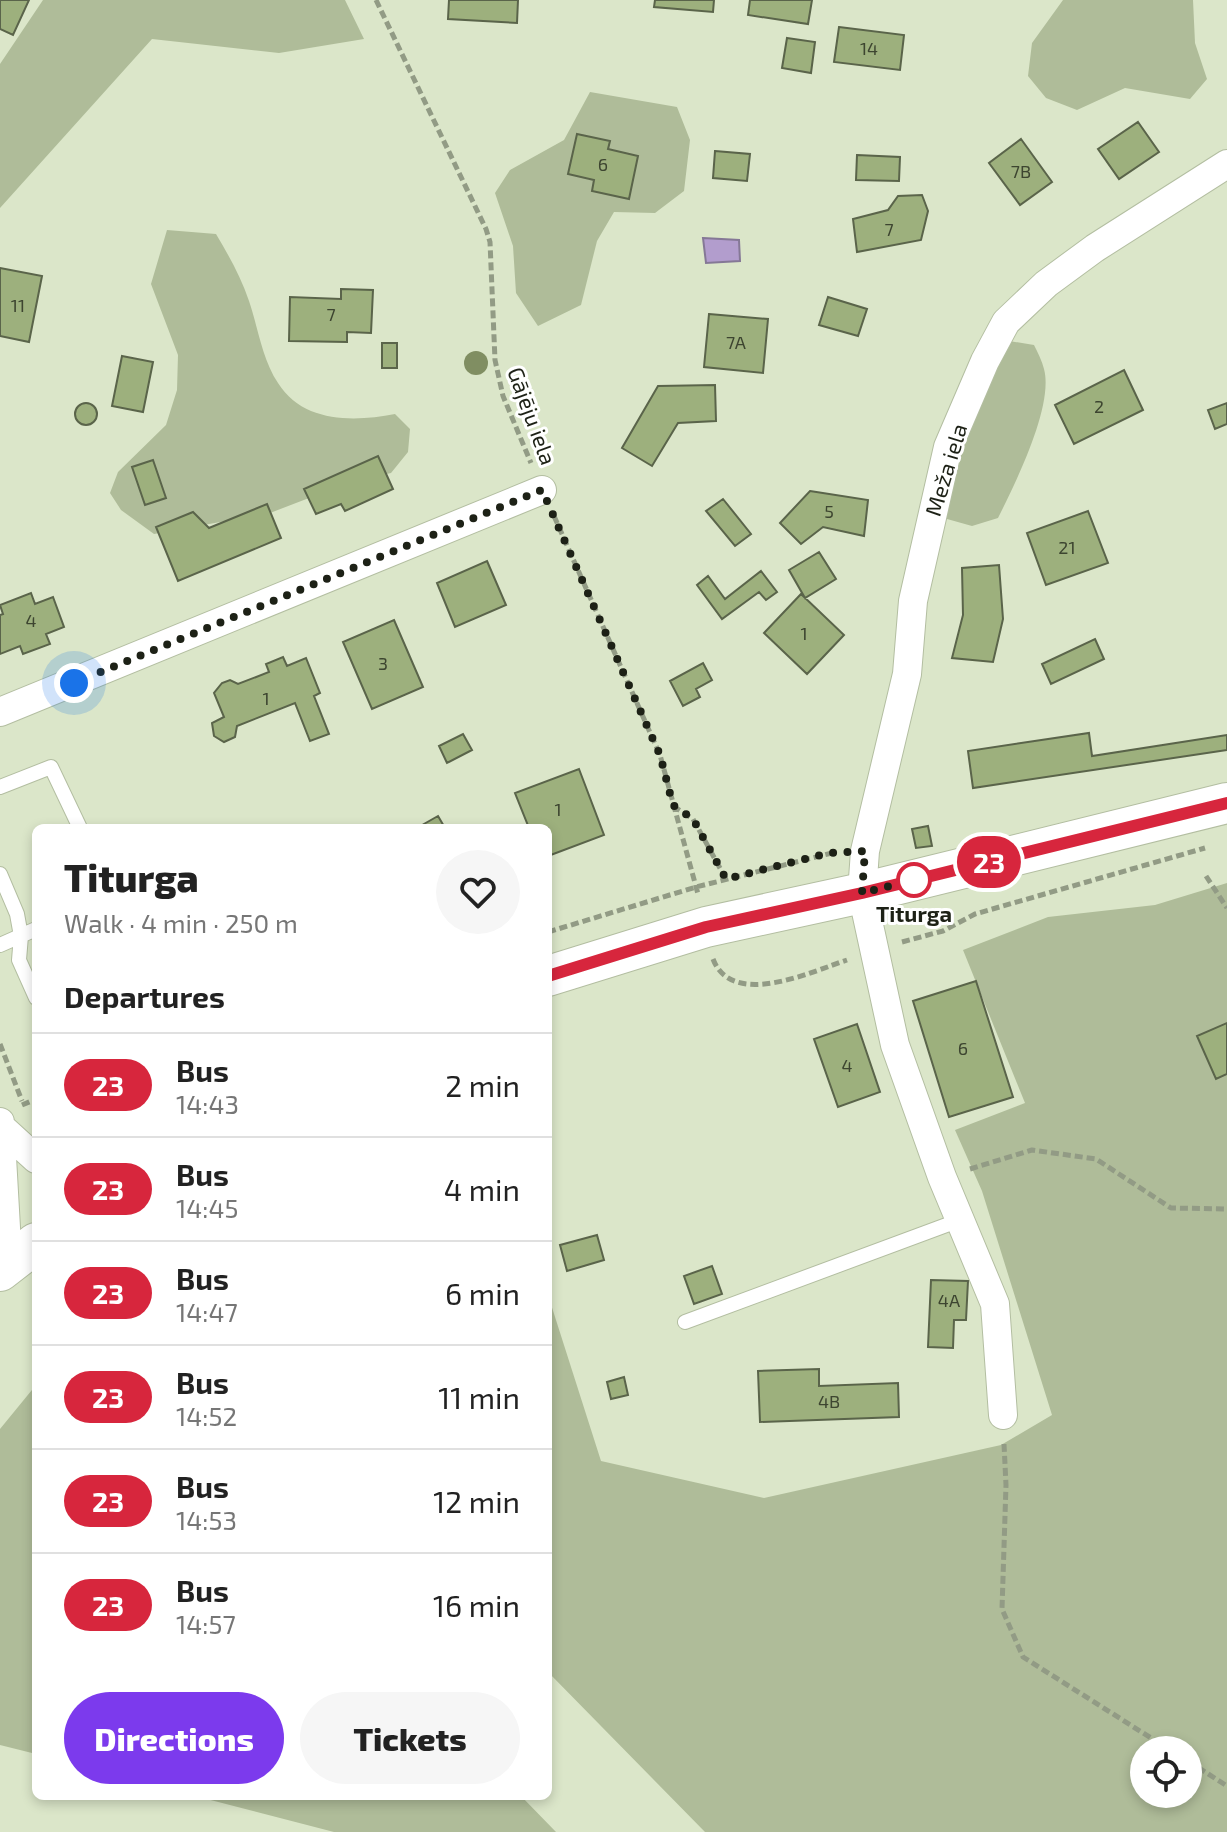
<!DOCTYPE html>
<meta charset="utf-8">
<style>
:root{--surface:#fff;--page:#f6f6f6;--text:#222;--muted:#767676;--line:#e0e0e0;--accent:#7c3aed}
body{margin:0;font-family:"Exo 2",sans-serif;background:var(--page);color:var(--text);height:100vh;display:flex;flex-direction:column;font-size:30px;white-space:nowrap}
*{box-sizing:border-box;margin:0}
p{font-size:26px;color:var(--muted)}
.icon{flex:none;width:44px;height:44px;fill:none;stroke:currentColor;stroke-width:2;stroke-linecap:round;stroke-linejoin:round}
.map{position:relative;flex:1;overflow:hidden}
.panel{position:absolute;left:32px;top:824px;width:520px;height:976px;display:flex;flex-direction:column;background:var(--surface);border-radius:12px;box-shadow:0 4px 12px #0003}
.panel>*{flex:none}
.badge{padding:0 16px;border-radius:26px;font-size:28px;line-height:52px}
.buttons{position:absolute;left:1130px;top:1736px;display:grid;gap:16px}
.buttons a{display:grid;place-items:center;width:72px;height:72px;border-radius:50%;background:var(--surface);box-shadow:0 4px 12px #0003;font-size:40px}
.you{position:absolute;width:40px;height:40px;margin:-20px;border:6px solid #fff;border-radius:50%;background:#1a73e8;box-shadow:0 0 0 12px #1a73e833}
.map>.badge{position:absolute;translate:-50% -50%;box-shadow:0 0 0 4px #fff}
h2{padding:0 32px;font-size:30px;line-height:72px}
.round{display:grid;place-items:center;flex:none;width:84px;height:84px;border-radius:42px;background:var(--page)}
.headline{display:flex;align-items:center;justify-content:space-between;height:136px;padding:0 32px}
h1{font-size:38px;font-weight:800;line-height:60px}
.button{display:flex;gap:16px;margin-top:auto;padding:16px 32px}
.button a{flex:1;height:92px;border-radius:48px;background:var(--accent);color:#fff;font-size:32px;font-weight:800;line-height:92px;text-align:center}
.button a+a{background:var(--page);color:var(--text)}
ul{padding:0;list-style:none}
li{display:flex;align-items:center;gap:24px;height:104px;padding:0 32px;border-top:2px solid var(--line)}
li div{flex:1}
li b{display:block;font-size:30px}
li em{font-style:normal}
li .badge{min-width:88px;font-weight:700;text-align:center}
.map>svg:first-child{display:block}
.green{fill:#afbc99;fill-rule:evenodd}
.water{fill:#b29dcd;stroke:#857896;stroke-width:2}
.building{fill:#9db07d;stroke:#5a644a;stroke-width:2}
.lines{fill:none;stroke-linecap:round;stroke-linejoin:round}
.lane-casing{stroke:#b3bea1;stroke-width:16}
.street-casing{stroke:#b3bea1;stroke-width:30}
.secondary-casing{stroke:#b3bea1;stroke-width:42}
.path{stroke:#929b85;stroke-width:5;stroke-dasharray:8 4;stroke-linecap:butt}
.lane{stroke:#fff;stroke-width:14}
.street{stroke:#fff;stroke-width:28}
.secondary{stroke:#fff;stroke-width:40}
.tree{fill:#808e62}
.line-casing{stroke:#fff;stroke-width:18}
.line{stroke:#d7263d;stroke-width:12}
.walk{stroke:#1d2116;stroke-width:8;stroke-dasharray:0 14.4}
.stop-dot{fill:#fff;stroke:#d7263d;stroke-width:4}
.labels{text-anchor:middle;stroke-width:6;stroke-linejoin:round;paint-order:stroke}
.number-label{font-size:18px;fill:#3d4530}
.street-label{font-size:22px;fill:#1d2116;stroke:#fff}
.stop-label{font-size:22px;font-weight:bold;fill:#1d2116;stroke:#fff}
</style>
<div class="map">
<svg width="1227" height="1832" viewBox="0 0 1227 1832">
<rect width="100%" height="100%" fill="#dbe6c9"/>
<path class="green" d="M 43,0 L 345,0 L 364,39 L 279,53 L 152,39 L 0,208 L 0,64 Z
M 1063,0 L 1193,0 L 1195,43 L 1207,79 L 1190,99 L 1125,88 L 1077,110 L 1046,98 L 1028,76 L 1032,43 Z
M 590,92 L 677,107 L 690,140 L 684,191 L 655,213 L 614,212 L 597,241 L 581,305 L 538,326 L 516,293 L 513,246 L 495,193 L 510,170 L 564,140 Z
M 167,230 L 216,234 C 229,256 241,277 249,301 C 258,327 262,359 278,383 C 303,423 354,422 395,414 L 410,429 L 408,452 L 391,473 L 348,483 L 270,513 L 154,534 L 121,510 L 110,493 L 118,472 L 166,425 L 177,390 L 178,355 L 151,284 Z
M 1009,341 L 1034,345 C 1038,353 1042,361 1044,369 C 1054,406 1015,484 998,518 L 972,526 L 940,517 L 983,391 Z
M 1227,883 L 1227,1832 L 705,1832 L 548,1672 L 548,1295 L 601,1461 L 764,1498 L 1001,1445 L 1052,1415 L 982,1191 L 955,1130 L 1025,1103 L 963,950 L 1048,917 L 1155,905 ZM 1144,1750 L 1188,1750 L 1188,1794 L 1144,1794 Z
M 36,1385 L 36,1754 L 0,1745 L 0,1429 Z
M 195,1796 L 521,1796 L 556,1832 L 334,1832 Z"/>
<path class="water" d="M 703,238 L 739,240 L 740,261 L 706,263 Z"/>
<path class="building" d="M 0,0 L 29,0 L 13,35 L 0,29 Z
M 449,0 L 518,0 L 517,23 L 448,19 Z
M 655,0 L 714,0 L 713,12 L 654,7 Z
M 750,0 L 812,0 L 808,24 L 748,15 Z
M 839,27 L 904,35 L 900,70 L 834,62 Z
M 787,38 L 815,42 L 811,73 L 782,68 Z
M 1138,122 L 1159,152 L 1119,179 L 1098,149 Z
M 577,134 L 610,141 L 608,149 L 638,156 L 629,199 L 592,191 L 594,180 L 568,174 Z
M 1021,139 L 1052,182 L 1020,205 L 989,163 Z
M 715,151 L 750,154 L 747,181 L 713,178 Z
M 857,155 L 900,157 L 899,181 L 856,180 Z
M 922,195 L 928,211 L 921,240 L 857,252 L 853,219 L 888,210 L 898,196 Z
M 0,268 L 42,276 L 29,342 L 0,336 Z
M 341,289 L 373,290 L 371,333 L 347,332 L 347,342 L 289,341 L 290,297 L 341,299 Z
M 828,297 L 867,309 L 858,336 L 819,325 Z
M 709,314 L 768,319 L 763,373 L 704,367 Z
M 382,343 L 397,343 L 397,368 L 382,368 Z
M 122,356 L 153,362 L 143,412 L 112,406 Z
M 1124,370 L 1143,410 L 1074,444 L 1055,405 Z
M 715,385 L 716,421 L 678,423 L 652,466 L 622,448 L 658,386 Z
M 1227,403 L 1227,424 L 1215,429 L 1208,410 Z
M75 414a11 11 0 1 1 22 0a11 11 0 1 1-22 0Z
M 378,456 L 393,489 L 345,511 L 341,504 L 316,514 L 304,489 Z
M 153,460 L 166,498 L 145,505 L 132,467 Z
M 810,491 L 868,500 L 864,536 L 823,527 L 801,544 L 780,523 Z
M 723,499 L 751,534 L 735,546 L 706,511 Z
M 267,504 L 281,538 L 178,581 L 156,527 L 193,512 L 209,528 Z
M 1088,511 L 1108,563 L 1046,585 L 1027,533 Z
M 819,552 L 836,579 L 805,598 L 789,570 Z
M 487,561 L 506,605 L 455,627 L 437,583 Z
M 999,565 L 1003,619 L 993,662 L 952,658 L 963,615 L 962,568 Z
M 761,571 L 777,592 L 766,600 L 759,592 L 722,619 L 697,585 L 708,576 L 725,599 Z
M 31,593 L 35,604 L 53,597 L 64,627 L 46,634 L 50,644 L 23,654 L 20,646 L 0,654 L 0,615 L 3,614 L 0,605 Z
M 801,594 L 844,635 L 807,674 L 764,633 Z
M 394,620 L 423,687 L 372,709 L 343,642 Z
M 1095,639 L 1104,659 L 1051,684 L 1042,664 Z
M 283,657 L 287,666 L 306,658 L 320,693 L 314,696 L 329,734 L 310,741 L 295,703 L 237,726 L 235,737 L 224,742 L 214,736 L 212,723 L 224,717 L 214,693 L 222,683 L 230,680 L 238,684 L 269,672 L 266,664 Z
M 703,663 L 712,680 L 696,689 L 700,697 L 683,706 L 670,681 Z
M 1089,733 L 1092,756 L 1227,735 L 1227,750 L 973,788 L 968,751 Z
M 463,734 L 472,750 L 447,763 L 439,746 Z
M 579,769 L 604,835 L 548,856 L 548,828 L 529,828 L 515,793 Z
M 438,816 L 445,828 L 417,828 Z
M 928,826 L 932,846 L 916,848 L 912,829 Z
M 976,981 L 1013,1097 L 949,1117 L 913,1001 Z
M 1227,1023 L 1227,1074 L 1216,1079 L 1197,1036 Z
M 857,1024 L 880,1092 L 838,1107 L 814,1039 Z
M 597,1235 L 604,1260 L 567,1271 L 560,1245 Z
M 712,1266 L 722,1294 L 694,1304 L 684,1276 Z
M 931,1280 L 968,1281 L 966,1320 L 954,1320 L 953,1348 L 928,1347 Z
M 819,1369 L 819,1386 L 898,1383 L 899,1417 L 760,1422 L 758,1371 Z
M 624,1377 L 628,1395 L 611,1399 L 607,1382 Z"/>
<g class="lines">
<defs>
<path id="lane" d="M 0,787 L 51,767 L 80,828
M 0,874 L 17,914 L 21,936 L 19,960 L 36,998
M 0,945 L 36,929
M 685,1322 L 960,1220"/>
<path id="street" d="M 0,712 L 542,490
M 0,1122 L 8,1263
M 2,1128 L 36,1159
M 1003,1415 L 995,1304 L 942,1177 L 895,1045 L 862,893 L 865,851 L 907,674 L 913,601 L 948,447 L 985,361 L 1006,322 L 1046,284 L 1095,248 L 1227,164"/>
<path id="secondary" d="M 548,976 L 706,927 L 862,893 L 1227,803
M 0,1271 L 36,1243"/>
</defs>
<use href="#lane" class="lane-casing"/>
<use href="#street" class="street-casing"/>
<use href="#secondary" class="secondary-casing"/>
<path class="path" d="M 376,0 L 486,229 L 490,242 L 495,360 L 503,396 L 531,463
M 554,516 L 660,755 L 698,894
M 673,806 L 693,819 L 726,879
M 1206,876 L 1227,908
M 548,932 L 696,887 L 836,852
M 902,942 L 943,931 L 975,914 L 1205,848
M 713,959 C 732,1009 811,972 847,960
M 0,1044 L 22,1101
M 22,1105 L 36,1099
M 970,1169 L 1032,1150 L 1096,1159 L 1171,1208 L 1227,1209
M 1004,1444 L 1006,1485 L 1002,1609 L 1023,1657 L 1170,1750
M 1188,1761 L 1227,1786"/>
<use href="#lane" class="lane"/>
<use href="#street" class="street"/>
<use href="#secondary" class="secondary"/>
</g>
<circle class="tree" cx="476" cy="363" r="12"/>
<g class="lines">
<defs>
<path id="line" d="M 548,976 L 706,927 L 862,893 L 1227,803"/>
</defs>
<use href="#line" class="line-casing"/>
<use href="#line" class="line"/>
<path class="walk" d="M 74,683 L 542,490 L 660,755 L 673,805 L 693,819 L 726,879 L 829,853 L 865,851 L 862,893 L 914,880"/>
</g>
<circle class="stop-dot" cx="914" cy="880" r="16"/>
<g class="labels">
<g class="number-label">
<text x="869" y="55">14</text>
<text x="603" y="171">6</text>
<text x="1021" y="178">7B</text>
<text x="889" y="236">7</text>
<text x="18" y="312">11</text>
<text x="331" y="321">7</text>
<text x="736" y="349">7A</text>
<text x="1099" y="413">2</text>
<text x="829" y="518">5</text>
<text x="1067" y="554">21</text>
<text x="31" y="627">4</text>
<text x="804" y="640">1</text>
<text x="383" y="670">3</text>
<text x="266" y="705">1</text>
<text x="558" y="816">1</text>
<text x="963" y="1055">6</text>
<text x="847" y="1072">4</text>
<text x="949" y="1307">4A</text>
<text x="829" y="1408">4B</text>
</g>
<g class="street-label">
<text transform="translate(532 416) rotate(70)" y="8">Gājēju iela</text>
<text transform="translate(946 470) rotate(-73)" y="8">Meža iela</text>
</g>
<g class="stop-label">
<text x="914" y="922">Titurga</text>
</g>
</g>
</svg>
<div class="buttons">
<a><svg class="icon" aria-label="locate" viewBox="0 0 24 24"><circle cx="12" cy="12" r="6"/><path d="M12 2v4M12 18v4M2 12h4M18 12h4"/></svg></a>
</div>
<div class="you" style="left:74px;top:683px"></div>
<b class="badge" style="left:989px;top:862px;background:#d7263d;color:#fff">23</b>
<section class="panel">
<div class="headline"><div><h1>Titurga</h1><p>Walk · 4 min · 250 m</p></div><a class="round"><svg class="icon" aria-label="heart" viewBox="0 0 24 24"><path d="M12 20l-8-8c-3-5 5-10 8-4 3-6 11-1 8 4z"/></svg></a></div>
<h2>Departures</h2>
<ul>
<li><span class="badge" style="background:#d7263d;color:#fff">23</span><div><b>Bus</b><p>14:43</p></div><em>2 min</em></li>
<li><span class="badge" style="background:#d7263d;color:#fff">23</span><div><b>Bus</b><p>14:45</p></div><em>4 min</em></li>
<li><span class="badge" style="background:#d7263d;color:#fff">23</span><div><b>Bus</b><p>14:47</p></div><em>6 min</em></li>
<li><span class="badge" style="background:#d7263d;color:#fff">23</span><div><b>Bus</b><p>14:52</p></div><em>11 min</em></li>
<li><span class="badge" style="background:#d7263d;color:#fff">23</span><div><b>Bus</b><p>14:53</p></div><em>12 min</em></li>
<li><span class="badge" style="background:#d7263d;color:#fff">23</span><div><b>Bus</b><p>14:57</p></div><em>16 min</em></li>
</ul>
<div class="button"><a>Directions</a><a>Tickets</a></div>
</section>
</div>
